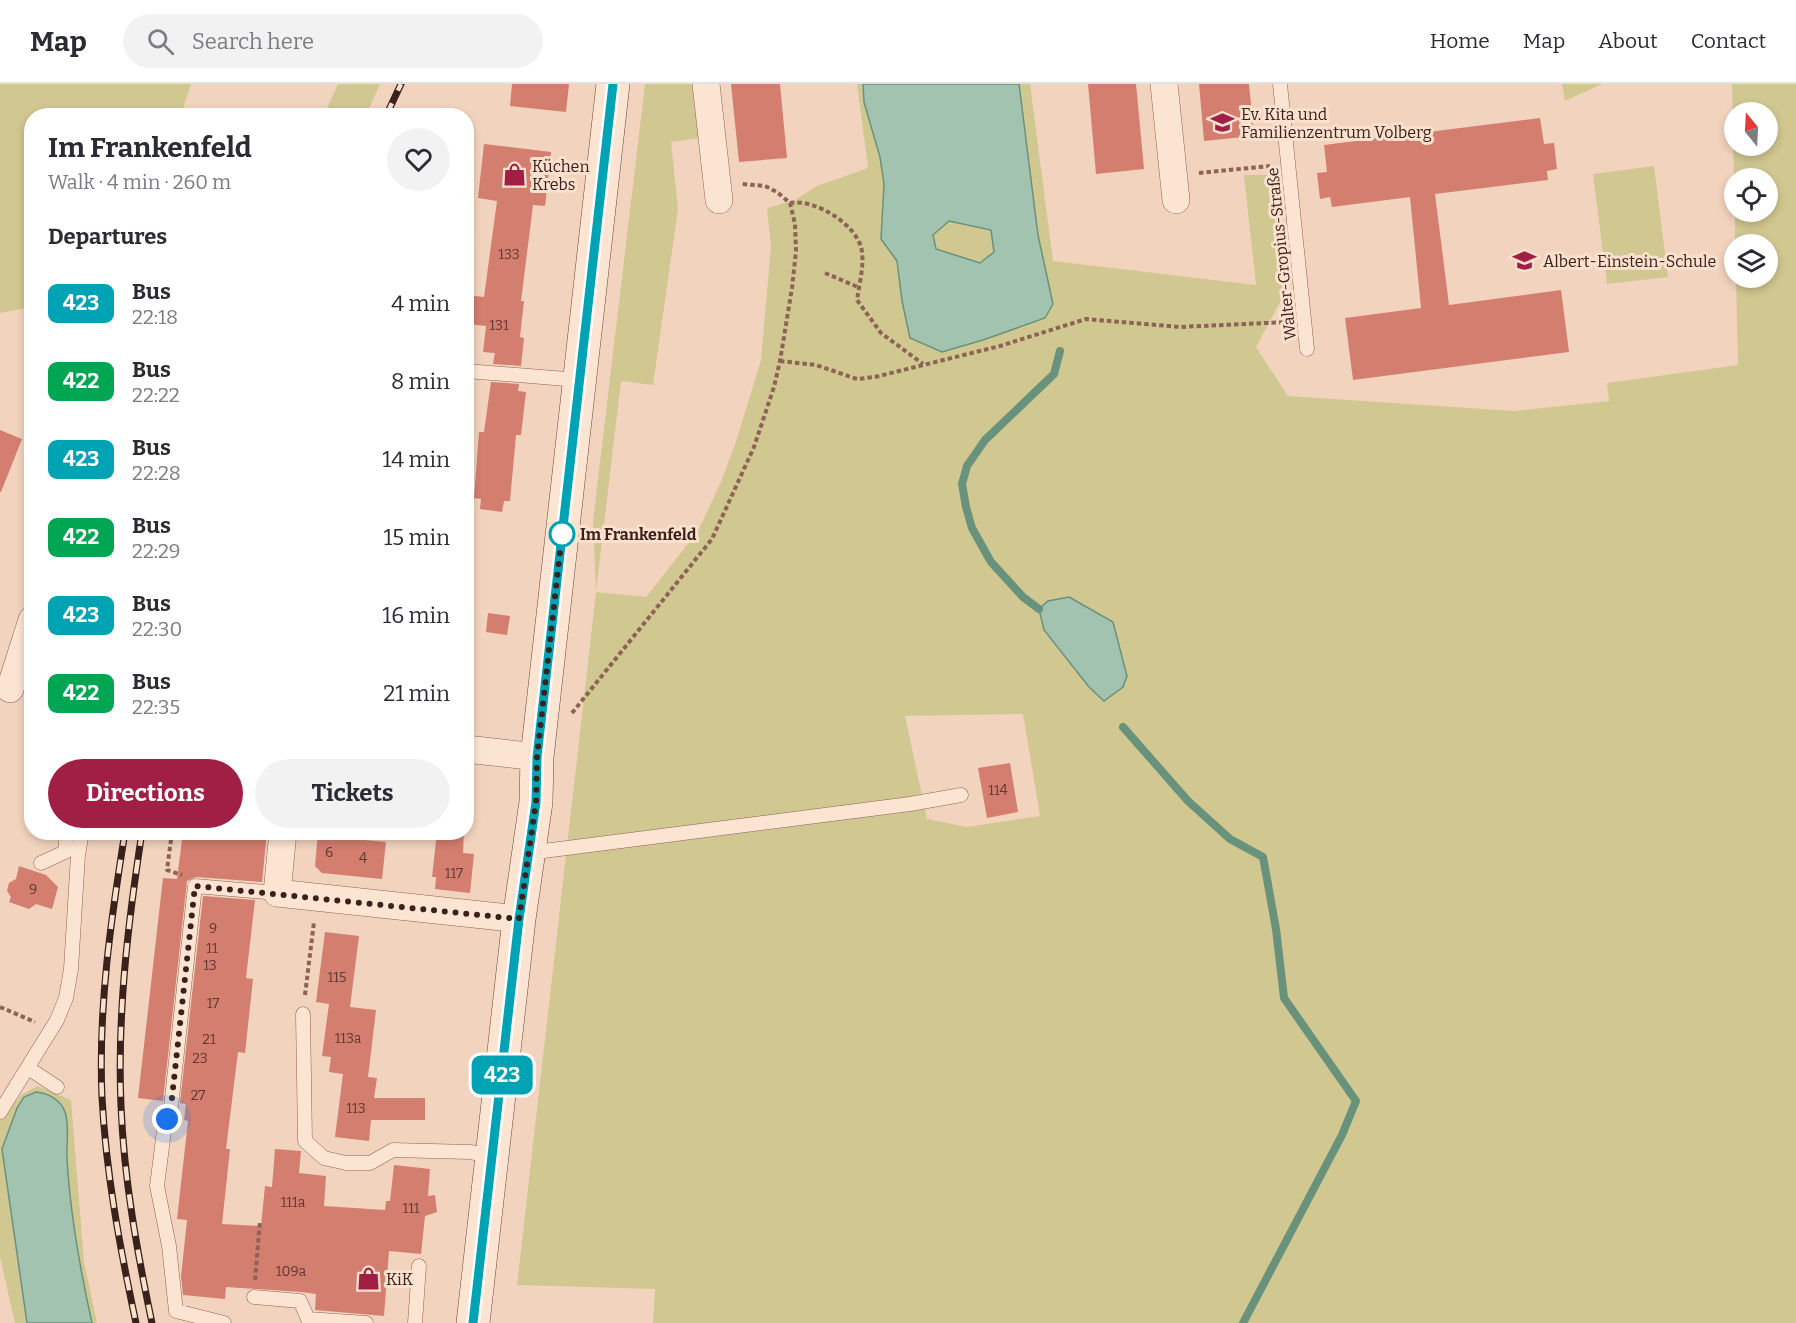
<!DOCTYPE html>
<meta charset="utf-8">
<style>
:root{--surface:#fff;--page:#f2f2f3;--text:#2b2b33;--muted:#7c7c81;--line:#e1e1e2;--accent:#a11f44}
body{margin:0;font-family:Bitter,serif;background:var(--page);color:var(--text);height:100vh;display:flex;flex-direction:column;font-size:22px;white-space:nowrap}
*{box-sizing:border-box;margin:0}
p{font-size:20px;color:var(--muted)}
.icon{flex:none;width:33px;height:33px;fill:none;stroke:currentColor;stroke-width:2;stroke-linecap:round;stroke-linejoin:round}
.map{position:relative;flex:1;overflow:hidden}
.panel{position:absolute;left:24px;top:24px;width:450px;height:732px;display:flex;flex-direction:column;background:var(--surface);border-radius:24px;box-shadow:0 3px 9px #0003}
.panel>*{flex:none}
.badge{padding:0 12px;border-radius:9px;font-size:21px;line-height:39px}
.needle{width:39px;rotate:342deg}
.buttons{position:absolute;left:1724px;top:18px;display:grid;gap:12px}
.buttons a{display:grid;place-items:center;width:54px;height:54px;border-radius:50%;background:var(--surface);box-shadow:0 3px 9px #0003;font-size:30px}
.you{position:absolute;width:30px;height:30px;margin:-15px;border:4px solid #fff;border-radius:50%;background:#1a73e8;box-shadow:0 0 0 9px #1a73e833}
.map>.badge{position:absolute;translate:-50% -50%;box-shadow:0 0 0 3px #fff}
h2{padding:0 24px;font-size:22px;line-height:54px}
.round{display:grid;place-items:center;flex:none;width:63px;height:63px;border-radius:32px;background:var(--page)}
.headline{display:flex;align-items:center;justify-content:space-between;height:102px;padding:0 24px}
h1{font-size:28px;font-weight:700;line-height:45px}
.cta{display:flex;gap:12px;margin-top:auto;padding:12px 24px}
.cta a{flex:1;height:69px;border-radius:36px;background:var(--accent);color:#fff;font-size:24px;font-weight:700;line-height:69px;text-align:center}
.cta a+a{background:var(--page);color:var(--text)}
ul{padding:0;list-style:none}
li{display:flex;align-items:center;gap:18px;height:78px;padding:0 24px}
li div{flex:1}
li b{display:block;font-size:22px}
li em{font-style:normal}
li .badge{min-width:66px;font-weight:700;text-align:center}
header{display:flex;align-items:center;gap:36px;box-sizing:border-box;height:84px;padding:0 30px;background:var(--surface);border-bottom:2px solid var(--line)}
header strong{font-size:28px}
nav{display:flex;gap:33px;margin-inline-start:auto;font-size:21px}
.search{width:420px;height:54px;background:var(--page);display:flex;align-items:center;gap:15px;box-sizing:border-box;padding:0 21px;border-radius:33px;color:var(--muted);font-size:22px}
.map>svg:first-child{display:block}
.green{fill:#d1c791;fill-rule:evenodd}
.water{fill:#a2c3b0;stroke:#68927c;stroke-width:1.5;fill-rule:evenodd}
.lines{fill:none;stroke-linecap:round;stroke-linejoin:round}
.stream{stroke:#68927c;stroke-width:8}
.building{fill:#d47e70}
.lane-casing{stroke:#8c6355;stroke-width:15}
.street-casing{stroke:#8c6355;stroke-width:28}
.secondary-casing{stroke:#6e4438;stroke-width:34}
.path{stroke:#8c6355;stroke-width:4;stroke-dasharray:4.5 3;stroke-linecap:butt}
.lane{stroke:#fce4d2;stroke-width:14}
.street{stroke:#fce4d2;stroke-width:27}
.secondary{stroke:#fce4d2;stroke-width:33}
.rail-casing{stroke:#3a211b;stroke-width:7}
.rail{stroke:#f9e1ce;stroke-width:4.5;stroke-dasharray:14;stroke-linecap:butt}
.line-casing{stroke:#fff;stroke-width:14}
.line{stroke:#00a3b4;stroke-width:9}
.walk{stroke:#3a211b;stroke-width:6;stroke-dasharray:0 10.8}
.stop-dot{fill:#fff;stroke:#00a3b4;stroke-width:3}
.labels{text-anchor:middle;stroke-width:6;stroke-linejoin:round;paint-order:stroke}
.number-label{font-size:14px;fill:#603830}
.poi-label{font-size:16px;fill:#3a211b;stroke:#f9e1ce;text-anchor:start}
.street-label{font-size:16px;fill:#3a211b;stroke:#f9e1ce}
.stop-label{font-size:16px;font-weight:bold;fill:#3a211b;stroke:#f9e1ce;text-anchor:start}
</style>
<header>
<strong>Map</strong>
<div class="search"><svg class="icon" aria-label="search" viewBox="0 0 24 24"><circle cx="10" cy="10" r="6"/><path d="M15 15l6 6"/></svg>Search here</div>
<nav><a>Home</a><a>Map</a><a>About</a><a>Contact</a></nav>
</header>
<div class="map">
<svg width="1796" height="1239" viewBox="0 0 1796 1239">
<rect width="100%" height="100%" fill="#f2d4be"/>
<path class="green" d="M 0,0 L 191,0 L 181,31 L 32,32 L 31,223 L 0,229 Z
M 338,0 L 380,0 L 366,31 L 324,31 Z
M 645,0 L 693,0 L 700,54 L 671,58 L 678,125 L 653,301 L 621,297 L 596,508 L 646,513 L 698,447 L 720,400 L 736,358 L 761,276 L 771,162 L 767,124 L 795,116 L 817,102 L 868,84 L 857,0 L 863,0 L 864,18 L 880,73 L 884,100 L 881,155 L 897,177 L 902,217 L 910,254 L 942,268 L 983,256 L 1053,220 L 1038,151 L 1019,0 L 1030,0 L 1053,177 L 1256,201 L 1244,91 L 1279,91 L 1287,205 L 1256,263 L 1288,312 L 1514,327 L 1609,317 L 1607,299 L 1738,281 L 1736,194 L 1767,194 L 1767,160 L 1735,160 L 1735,128 L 1767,128 L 1767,94 L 1734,94 L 1732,0 L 1796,0 L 1796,1239 L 653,1239 L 655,1205 L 517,1201 L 596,508 L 593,437 ZM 1734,28 L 1767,28 L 1767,62 L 1734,62 ZM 1039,525 L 1113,538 L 1127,592 L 1104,617 L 1089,603 L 1044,546 ZM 1023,630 L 1040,732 L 967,743 L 927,735 L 905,632 Z
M 1562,0 L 1602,0 L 1565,17 Z
M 1654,82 L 1668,193 L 1607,200 L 1593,90 Z
M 949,137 L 991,146 L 995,168 L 980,180 L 936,165 L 933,152 Z
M 38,1002 L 71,1016 L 84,1178 L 97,1239 L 15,1239 L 0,1173 L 0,1037 L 22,1010 Z"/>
<path class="water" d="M 863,0 L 1019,0 L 1038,151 L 1053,220 L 1045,234 L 983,256 L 942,268 L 910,254 L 902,217 L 897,177 L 881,155 L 884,100 L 880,73 L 864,18 ZM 949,137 L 991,146 L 994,168 L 980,179 L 936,165 L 933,151 Z
M 1069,513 L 1113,538 L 1127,592 L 1123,603 L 1104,617 L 1089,603 L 1044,546 L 1039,525 L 1048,517 Z
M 36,1008 C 48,1009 61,1016 65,1028 C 70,1042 66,1060 67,1074 C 70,1130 80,1185 92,1239 L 27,1239 L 2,1065 L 17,1024 L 24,1013 Z"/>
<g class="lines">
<path class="stream" d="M 1039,525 L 1023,513 L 991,478 L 972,444 L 966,423 L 962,400 L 967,382 L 985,356 L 1054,290 L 1060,267
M 1123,643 L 1188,717 L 1230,755 L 1263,773 L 1276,845 L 1284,914 L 1356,1017 L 1342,1051 L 1243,1239"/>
</g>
<path class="building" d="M 512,0 L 569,0 L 566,28 L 510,22 Z
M 731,0 L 780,0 L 787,74 L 739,78 Z
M 1088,0 L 1136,0 L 1144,85 L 1096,90 Z
M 1199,0 L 1249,0 L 1254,52 L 1204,57 Z
M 1540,34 L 1544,60 L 1554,59 L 1557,85 L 1547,87 L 1548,96 L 1435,110 L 1449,221 L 1561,206 L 1569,268 L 1353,296 L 1345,234 L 1421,224 L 1410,113 L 1332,123 L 1330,113 L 1320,115 L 1317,89 L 1327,88 L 1324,61 Z
M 484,60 L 551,68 L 545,122 L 533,121 L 521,217 L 524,217 L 520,253 L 524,254 L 521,282 L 493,280 L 495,269 L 483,268 L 486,242 L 466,240 L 466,211 L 484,213 L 497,117 L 478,114 Z
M 491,298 L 519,300 L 518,307 L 526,308 L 521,351 L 516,351 L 510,417 L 504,417 L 502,428 L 480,425 L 481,415 L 474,414 L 479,348 L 484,348 Z
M 0,346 L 22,355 L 1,408 L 0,408 Z
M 488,529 L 510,532 L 507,551 L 486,548 Z
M 1010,679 L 1018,728 L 987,734 L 978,684 Z
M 183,748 L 267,748 L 262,798 L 196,793 L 187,797 L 163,1017 L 138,1014 L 163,794 L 177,795 Z
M 318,748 L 345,748 L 344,754 L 386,758 L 382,795 L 322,789 L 315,782 Z
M 437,748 L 464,748 L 463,769 L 474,770 L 470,809 L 435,805 L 436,793 L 432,793 Z
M 19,782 L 46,791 L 58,803 L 52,825 L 36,820 L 29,825 L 9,818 L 11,813 L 7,807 L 9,799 L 16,795 Z
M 203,812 L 255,816 L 246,894 L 253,895 L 245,969 L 238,968 L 226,1065 L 230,1065 L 222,1140 L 261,1142 L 265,1102 L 272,1103 L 275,1065 L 301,1067 L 299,1089 L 326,1092 L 324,1122 L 385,1126 L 386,1117 L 390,1117 L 394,1081 L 430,1085 L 428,1112 L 435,1111 L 437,1128 L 425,1132 L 421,1170 L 389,1167 L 384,1232 L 315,1226 L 316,1210 L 301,1208 L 226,1203 L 225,1215 L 183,1211 L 181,1193 L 187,1136 L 177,1135 L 188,1037 L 184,1036 L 186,1020 L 180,1019 Z
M 325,848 L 359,852 L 350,923 L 376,926 L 368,993 L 377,994 L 374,1014 L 425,1014 L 425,1036 L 371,1036 L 369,1057 L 335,1053 L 343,990 L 329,988 L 331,973 L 322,972 L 329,920 L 316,918 Z"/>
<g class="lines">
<defs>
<path id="lane" d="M 1280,0 L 1307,265
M 466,287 L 579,296
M 528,769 L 910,720 L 961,711
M 41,779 L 65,768 L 67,748
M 303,930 L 305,1057 L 324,1074 L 346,1079 L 370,1079 L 393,1066 L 470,1068 L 493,1072
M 28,984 L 57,1003
M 0,1028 L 57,936 L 66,914 L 71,885 L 78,771 L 82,748
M 254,1213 L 300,1217 L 308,1235 L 366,1239
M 224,1239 L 176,1227 L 169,1162 L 157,1102 L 164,1047 L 171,1023 L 195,802 L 277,809
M 415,1239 L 419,1182"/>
<path id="street" d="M 706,0 L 719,116
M 1164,0 L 1176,116
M 10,605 L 32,536
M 466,665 L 537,673
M 283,748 L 277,809 L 519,835"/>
<path id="secondary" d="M 473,1239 L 519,835 L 536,718 L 537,673 L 613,0"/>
</defs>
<use href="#lane" class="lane-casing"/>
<use href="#street" class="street-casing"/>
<use href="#secondary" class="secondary-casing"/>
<path class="path" d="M 1199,89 L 1270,82
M 790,119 C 814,114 859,141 862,168 C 864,183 859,201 857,216 L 881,249 L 923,280
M 825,189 L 858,203
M 780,277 L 816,281 L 857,295 L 875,293 L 1000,262 L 1086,235 L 1180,243 L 1288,238
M 572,629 L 712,455 L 754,363 L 774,303 L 780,277 L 792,204 L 796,167 L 795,140 L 790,119 L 777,108 L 765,102 L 742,100
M 172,748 L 167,786 L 182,791
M 305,911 L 314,838
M 0,923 L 35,938
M 255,1196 L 260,1137"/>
<use href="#lane" class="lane"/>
<use href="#street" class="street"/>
<use href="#secondary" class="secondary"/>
<defs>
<path id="rail" d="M 386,32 L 401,0
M 125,748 C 111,835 98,924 102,1013 C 106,1090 120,1164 136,1239
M 142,748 C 128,839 117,930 121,1022 C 124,1095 137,1167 152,1239"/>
</defs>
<use href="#rail" class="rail-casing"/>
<use href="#rail" class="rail"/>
</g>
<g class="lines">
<defs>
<path id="line" d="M 473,1239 L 519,835 L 536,718 L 537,673 L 613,0"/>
</defs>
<use href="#line" class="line-casing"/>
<use href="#line" class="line"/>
<path class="walk" d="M 167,1035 L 171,1023 L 195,802 L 519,835 L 536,718 L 537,673 L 562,450"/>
</g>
<defs>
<symbol id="school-bare" viewBox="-9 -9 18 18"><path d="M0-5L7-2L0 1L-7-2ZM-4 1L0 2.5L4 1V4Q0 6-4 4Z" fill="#a11f44" stroke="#f9e1ce" stroke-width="2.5" paint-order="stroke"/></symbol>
<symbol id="shop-bare" viewBox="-9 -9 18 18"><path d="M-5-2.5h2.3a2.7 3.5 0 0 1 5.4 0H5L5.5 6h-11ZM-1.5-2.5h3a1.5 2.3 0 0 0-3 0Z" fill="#a11f44" stroke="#f9e1ce" stroke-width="2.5" paint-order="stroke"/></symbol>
</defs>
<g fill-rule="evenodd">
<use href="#school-bare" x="1206" y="22" width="33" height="33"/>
<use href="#shop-bare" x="498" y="74" width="33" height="33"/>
<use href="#school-bare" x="1508" y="160" width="33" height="33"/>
<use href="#shop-bare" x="352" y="1178" width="33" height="33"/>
</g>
<circle class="stop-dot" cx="562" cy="450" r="12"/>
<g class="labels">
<g class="number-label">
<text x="509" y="175">133</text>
<text x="499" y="246">131</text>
<text x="998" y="711">114</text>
<text x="329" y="773">6</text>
<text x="363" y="779">4</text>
<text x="454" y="794">117</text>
<text x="33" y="810">9</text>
<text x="213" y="849">9</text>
<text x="212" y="869">11</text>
<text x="210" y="886">13</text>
<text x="337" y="898">115</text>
<text x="213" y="924">17</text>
<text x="348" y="959">113a</text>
<text x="209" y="960">21</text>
<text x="200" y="979">23</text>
<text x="198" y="1016">27</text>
<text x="356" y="1029">113</text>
<text x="293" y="1123">111a</text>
<text x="411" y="1129">111</text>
<text x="291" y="1192">109a</text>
</g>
<g class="poi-label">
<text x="1241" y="36">Ev. Kita und<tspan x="1241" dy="18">Familienzentrum Volberg</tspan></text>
<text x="532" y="88">Küchen<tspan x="532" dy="18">Krebs</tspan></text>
<text x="1543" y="183">Albert-Einstein-Schule</text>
<text x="386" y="1201">KiK</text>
</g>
<g class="street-label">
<text transform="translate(1281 170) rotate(-96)" y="6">Walter-Gropius-Straße</text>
</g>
<g class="stop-label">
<text x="580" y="456">Im Frankenfeld</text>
</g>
</g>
</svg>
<div class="buttons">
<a><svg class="needle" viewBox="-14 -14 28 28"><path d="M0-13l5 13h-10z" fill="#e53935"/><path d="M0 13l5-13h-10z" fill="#7c7c81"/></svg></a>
<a><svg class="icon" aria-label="locate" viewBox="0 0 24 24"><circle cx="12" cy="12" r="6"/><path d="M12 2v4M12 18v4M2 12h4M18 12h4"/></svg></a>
<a><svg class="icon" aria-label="layers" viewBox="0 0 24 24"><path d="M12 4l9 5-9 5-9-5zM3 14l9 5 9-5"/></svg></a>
</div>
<div class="you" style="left:167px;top:1035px"></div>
<b class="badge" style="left:502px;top:991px;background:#00a3b4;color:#fff">423</b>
<section class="panel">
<div class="headline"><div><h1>Im Frankenfeld</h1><p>Walk · 4 min · 260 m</p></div><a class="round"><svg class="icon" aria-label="heart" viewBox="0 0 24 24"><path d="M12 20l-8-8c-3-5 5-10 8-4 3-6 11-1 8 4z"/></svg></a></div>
<h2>Departures</h2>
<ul>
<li><span class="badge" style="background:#00a3b4;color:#fff">423</span><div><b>Bus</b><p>22:18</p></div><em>4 min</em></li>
<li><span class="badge" style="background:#00a651;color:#fff">422</span><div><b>Bus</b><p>22:22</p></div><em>8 min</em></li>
<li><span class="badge" style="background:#00a3b4;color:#fff">423</span><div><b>Bus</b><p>22:28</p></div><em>14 min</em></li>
<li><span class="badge" style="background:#00a651;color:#fff">422</span><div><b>Bus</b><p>22:29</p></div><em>15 min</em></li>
<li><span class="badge" style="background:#00a3b4;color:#fff">423</span><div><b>Bus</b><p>22:30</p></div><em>16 min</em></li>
<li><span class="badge" style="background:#00a651;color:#fff">422</span><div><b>Bus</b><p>22:35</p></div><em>21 min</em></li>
</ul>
<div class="cta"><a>Directions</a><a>Tickets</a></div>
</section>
</div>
